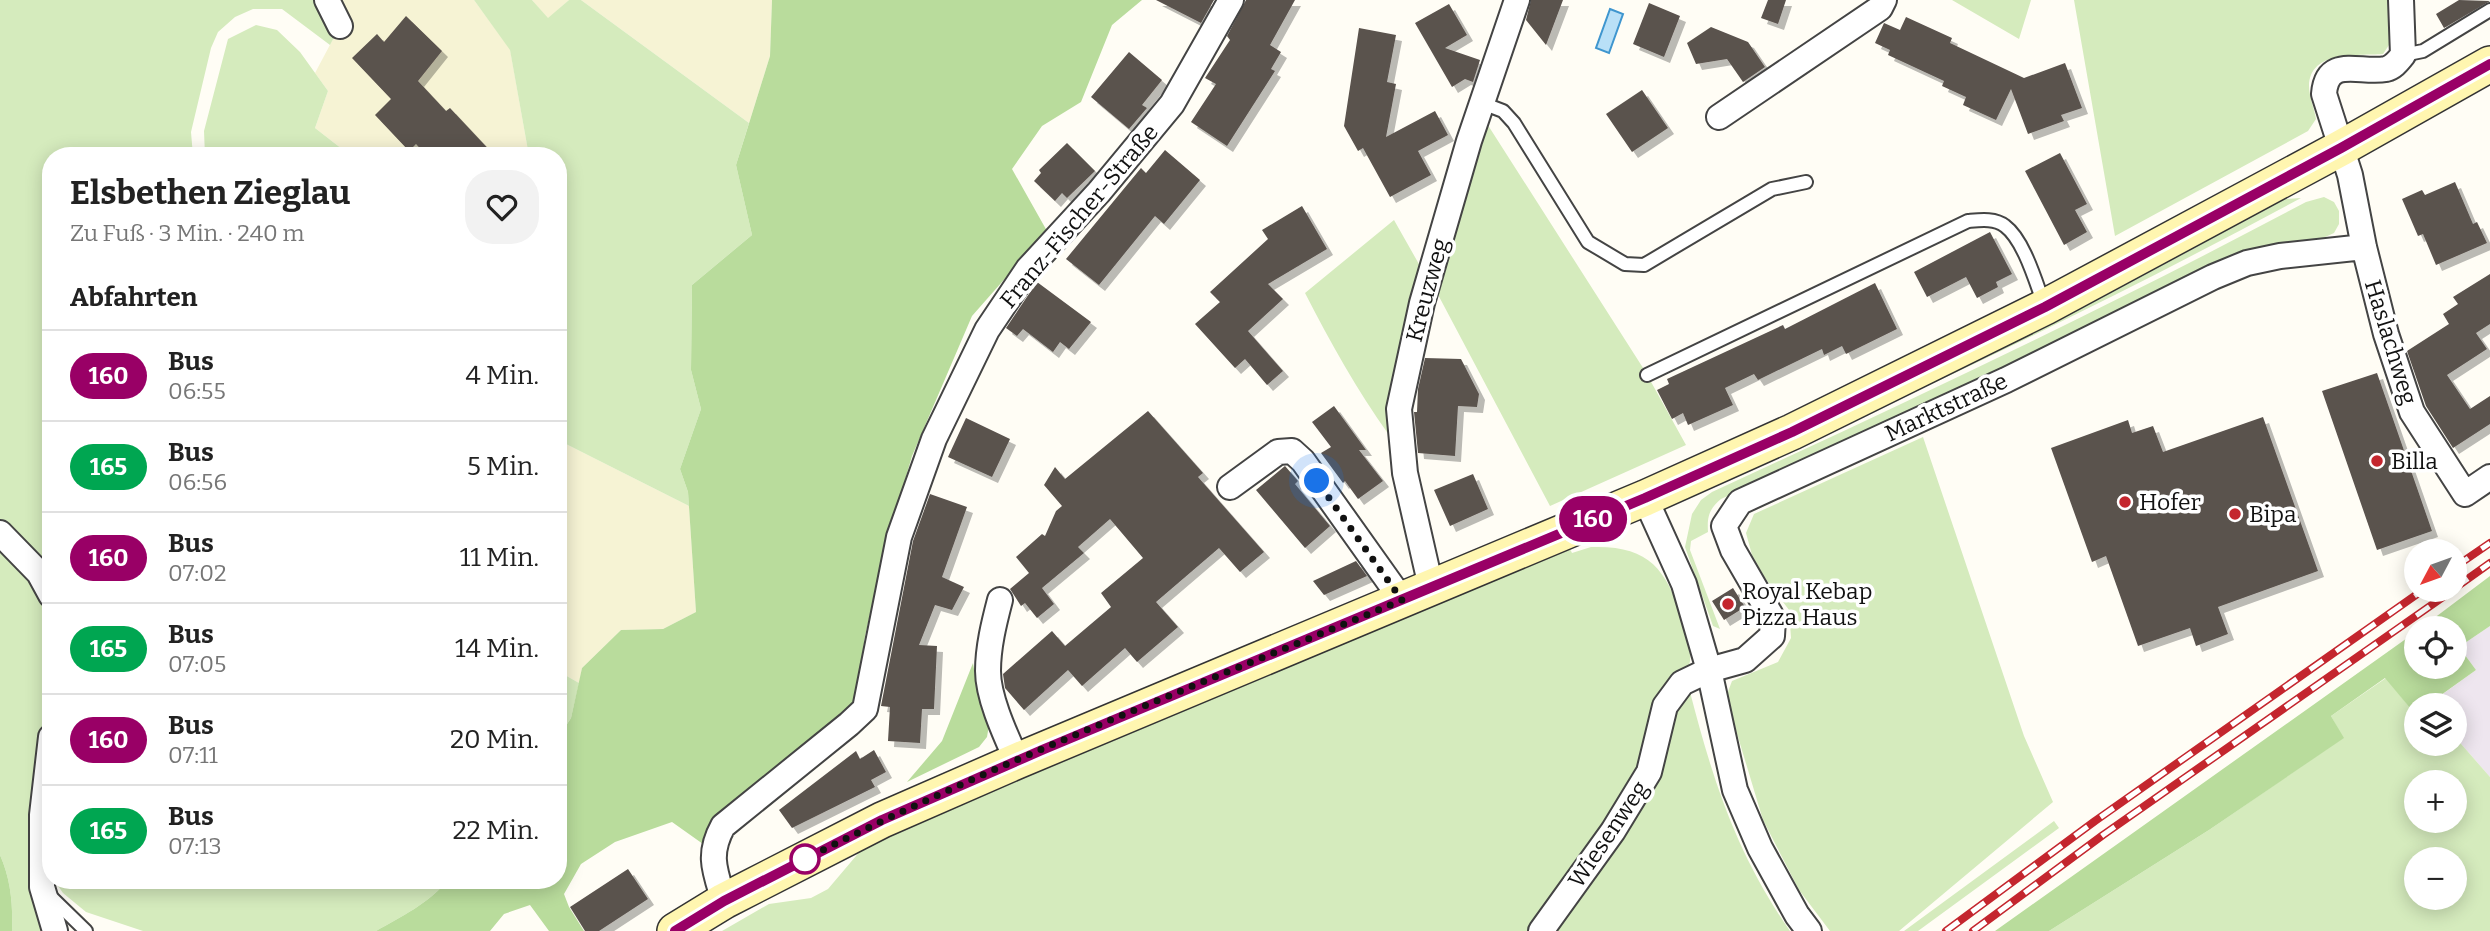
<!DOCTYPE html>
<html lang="de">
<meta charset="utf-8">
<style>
:root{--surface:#fff;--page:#f2f2f2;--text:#222;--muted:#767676;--line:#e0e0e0}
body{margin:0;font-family:Bitter,serif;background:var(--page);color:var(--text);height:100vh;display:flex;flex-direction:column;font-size:26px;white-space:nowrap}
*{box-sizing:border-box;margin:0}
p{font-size:23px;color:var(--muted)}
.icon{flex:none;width:38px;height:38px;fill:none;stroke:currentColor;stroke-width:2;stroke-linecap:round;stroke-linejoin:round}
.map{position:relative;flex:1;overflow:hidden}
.details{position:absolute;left:42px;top:147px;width:525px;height:742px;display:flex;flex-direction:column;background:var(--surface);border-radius:28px;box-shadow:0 4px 18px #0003}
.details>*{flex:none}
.badge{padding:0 14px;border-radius:23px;font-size:24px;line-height:46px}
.needle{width:46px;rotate:229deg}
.fabs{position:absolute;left:2404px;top:539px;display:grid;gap:14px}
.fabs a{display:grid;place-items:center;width:63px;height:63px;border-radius:50%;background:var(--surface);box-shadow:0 4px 18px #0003;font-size:35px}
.you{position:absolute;width:35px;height:35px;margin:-18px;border:5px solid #fff;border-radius:50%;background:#1a73e8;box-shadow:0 0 0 10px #1a73e833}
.map>.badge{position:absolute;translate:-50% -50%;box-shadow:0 0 0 4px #fff}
h2{padding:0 28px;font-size:26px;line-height:63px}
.round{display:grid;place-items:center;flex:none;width:74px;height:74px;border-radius:28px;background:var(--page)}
.summary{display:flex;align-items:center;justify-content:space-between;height:119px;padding:0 28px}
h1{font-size:33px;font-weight:700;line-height:52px}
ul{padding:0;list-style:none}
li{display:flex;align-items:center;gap:21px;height:91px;padding:0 28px;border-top:2px solid var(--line)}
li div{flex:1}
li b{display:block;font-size:26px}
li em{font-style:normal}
li .badge{min-width:77px;font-weight:700;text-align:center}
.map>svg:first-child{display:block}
.industrial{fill:#eee6ef}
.farmland{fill:#f6f3d4}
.green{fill:#d5ebbd;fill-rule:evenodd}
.forest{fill:#b9dc9c}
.water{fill:#b9e0f7;stroke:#3f96cf;stroke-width:2}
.building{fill:#5a524d;filter:url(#shadow)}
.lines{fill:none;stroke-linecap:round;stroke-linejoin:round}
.lane-casing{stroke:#444;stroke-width:16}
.street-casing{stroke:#444;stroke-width:28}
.secondary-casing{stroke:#333;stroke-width:38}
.lane{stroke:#fff;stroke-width:12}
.street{stroke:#fff;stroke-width:24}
.secondary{stroke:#fff6b0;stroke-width:35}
.rail-casing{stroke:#c4262e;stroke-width:8}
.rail{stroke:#fff;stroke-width:5;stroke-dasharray:16;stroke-linecap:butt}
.line-casing{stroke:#fff;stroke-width:16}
.line{stroke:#906;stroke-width:10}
.walk{stroke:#111;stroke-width:7;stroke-dasharray:0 12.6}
.poi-dot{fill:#c4262e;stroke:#fff;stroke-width:2.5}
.stop-dot{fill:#fff;stroke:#906;stroke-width:3.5}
.labels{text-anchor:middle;stroke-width:7;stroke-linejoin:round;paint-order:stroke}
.street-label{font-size:23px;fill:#111;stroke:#fff}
.poi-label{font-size:23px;fill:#111;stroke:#fff;text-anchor:start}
</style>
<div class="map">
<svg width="2490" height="931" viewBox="0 0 2490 931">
<defs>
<filter id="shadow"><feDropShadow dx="6" dy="6" stdDeviation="0" flood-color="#0004"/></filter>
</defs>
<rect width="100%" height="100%" fill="#fffdf5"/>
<path class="industrial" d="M 2490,626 L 2490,777 L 2455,737 L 2455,705 L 2428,705 L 2476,670 L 2459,647 Z"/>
<path class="farmland" d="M 321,0 L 474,0 L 510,49 L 529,156 L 351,156 L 315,128 L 328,91 L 315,73 L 340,26 Z
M 532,0 L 569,0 L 548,19 Z
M 581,0 L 772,0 L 770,56 L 749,123 Z
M 558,440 L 689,506 L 696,612 L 663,629 L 621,630 L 582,668 L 579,683 L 558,671 Z"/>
<path class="green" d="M 0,0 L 321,0 L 340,26 L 330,45 L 282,9 L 253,9 L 235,17 L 218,32 L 211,48 L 191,132 L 193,156 L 51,156 L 51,578 L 0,527 Z
M 474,0 L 532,0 L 548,18 L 569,0 L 581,0 L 749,123 L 736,165 L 752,235 L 692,285 L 691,370 L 701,409 L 680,469 L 688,492 L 689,506 L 558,440 L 558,156 L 529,156 L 510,50 Z
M 1952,0 L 2031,0 L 2019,39 Z
M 2074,0 L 2388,0 L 2391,42 L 2383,54 C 2357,56 2310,50 2309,86 C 2309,96 2314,108 2316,119 L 2308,131 L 2115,236 Z
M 256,25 L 277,30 L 300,52 L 328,91 L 315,128 L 351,156 L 205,156 L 204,131 L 228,39 Z
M 1484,119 L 1645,371 L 1686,445 L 1550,506 L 1435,289 Z
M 2324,197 L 2334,202 L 2339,211 L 2339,224 L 2334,233 L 2323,238 L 2257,249 L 2229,257 L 1925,405 L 1721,499 C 1709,509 1707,517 1708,532 L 1691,541 L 1690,550 L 1720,629 L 1713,626 L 1685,547 L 1692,514 L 1701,500 L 1712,492 C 1912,400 2111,306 2306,202 Z
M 2301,198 C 2149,280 1995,356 1838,427 L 2284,199 Z
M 1394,220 L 1424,273 L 1389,435 C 1357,390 1330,342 1305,293 Z
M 1923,437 L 2024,736 L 2053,802 L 1899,931 L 1830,931 L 1799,890 L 1763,820 L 1726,697 L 1732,681 L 1778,662 L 1791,638 L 1789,610 L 1765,578 L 1752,555 L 1746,533 L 1754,514 Z
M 0,545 L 47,596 L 51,610 L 51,695 L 34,841 L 47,931 L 12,931 C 13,905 11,880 0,855 Z
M 1591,547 C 1647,545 1666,567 1682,619 C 1687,635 1693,650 1689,666 L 1630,790 L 1531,931 L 722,931 L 769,904 L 811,898 L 828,889 L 867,843 L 1006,782 L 1196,705 L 1570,549 L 1572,553 Z
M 558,671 L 579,683 L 571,718 L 558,738 Z
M 2386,678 L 2415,714 L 2417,713 L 2417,744 L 2455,744 L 2455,737 L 2490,777 L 2490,931 L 2049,931 L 2209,830 L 2343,738 L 2331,716 ZM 2417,782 L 2455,782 L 2455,821 L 2417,821 ZM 2417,859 L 2455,859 L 2455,898 L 2417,898 Z
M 1690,692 C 1713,781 1737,855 1790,931 L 1548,931 L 1648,785 L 1669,710 Z
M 2054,821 L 2059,828 L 1918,931 L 1904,931 Z
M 54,880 L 448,880 C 429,903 401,917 376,931 L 143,931 L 86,912 L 63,893 Z"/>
<path class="forest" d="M 772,0 L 1142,0 L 1112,25 L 1081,102 L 1042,126 L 1012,169 L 1047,231 L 972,316 L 912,456 L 885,549 L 865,636 L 857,696 L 846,711 L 710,826 L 703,844 L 672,822 L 615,842 L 581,864 L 564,894 L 569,907 L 584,931 L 549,931 L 530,905 L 504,914 L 490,931 L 376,931 C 401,917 429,903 448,880 L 558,880 L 558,738 L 571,718 L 582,668 L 621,630 L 663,629 L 696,612 L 688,492 L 680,469 L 701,409 L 691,370 L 692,285 L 752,235 L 736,165 L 770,56 Z
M 2490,576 L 2490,626 L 2459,647 L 2476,670 L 2427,705 L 2417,705 L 2415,714 L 2385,678 L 2331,716 L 2344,738 L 2209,830 L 2049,931 L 1995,931 L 2417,631 L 2417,667 L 2455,667 L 2455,628 L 2421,628 Z
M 973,663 L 979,699 L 989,725 L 987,737 L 979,747 L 907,782 L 942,741 Z
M 0,855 C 11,880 13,905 12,931 L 0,931 Z"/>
<path class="water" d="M 1610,9 L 1623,14 L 1609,53 L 1596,48 Z"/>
<path class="building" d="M 1156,0 L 1214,0 L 1201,23 Z
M 1246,0 L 1295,0 L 1270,45 L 1281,52 L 1271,69 L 1275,71 L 1227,146 L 1191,122 L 1216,84 L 1205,78 L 1230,40 L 1227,36 Z
M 1531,0 L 1563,0 L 1546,45 L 1526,20 Z
M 1768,0 L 1786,0 L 1778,24 L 1761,18 Z
M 2459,0 L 2490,1 L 2444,28 L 2436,14 Z
M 1649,3 L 1680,16 L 1664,57 L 1633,44 Z
M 1449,4 L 1467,35 L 1445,48 L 1480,60 L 1473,82 L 1465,79 L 1452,87 L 1415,23 Z
M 406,16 L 442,51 L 418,81 L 446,111 L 450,108 L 495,156 L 427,156 L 416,144 L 409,151 L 375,115 L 391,99 L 352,58 L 377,34 L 384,42 Z
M 1906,17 L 1952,38 L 1950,43 L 2024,78 L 2065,63 L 2082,108 L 2061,115 L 2064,121 L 2028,134 L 2011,89 L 1996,120 L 1963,105 L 1966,97 L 1942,86 L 1944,81 L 1888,55 L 1890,50 L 1875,43 L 1884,23 L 1900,30 Z
M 1711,27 L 1748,42 L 1765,67 L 1743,82 L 1727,59 L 1696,64 L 1687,43 Z
M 1359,28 L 1396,35 L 1387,82 L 1396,84 L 1386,137 L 1435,111 L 1448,135 L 1418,151 L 1431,175 L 1390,197 L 1363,148 L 1358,151 L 1344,126 Z
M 1129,52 L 1162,80 L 1142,105 L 1147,108 L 1129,129 L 1091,97 Z
M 1642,90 L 1668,128 L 1632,152 L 1606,114 Z
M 1067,143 L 1095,171 L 1067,198 L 1062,193 L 1055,201 L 1034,181 L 1041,173 L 1039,170 Z
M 1165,150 L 1200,180 L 1164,224 L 1155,216 L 1099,285 L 1066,259 L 1141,168 L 1146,173 Z
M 2060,153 L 2087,204 L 2075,210 L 2087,232 L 2064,245 L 2025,171 Z
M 2455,182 L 2473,224 L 2477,222 L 2487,243 L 2436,265 L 2423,234 L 2418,236 L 2402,199 L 2422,190 L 2425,195 Z
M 1302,206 L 1327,249 L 1268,284 L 1283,299 L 1248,331 L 1283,371 L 1267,385 L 1245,359 L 1235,368 L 1195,324 L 1220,302 L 1210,292 L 1268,239 L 1262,230 Z
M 1990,232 L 2012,274 L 1996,282 L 1998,287 L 1977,298 L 1966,277 L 1927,297 L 1914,272 Z
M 2490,274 L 2490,324 L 2476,333 L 2487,349 L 2447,375 L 2470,409 L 2490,396 L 2490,424 L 2453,448 L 2426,406 L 2407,351 L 2449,324 L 2443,314 L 2458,304 L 2453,297 Z
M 1037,282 L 1091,322 L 1069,349 L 1060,342 L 1053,352 L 1023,329 L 1017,336 L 1006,328 Z
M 1875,283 L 1897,329 L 1846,354 L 1842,346 L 1824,355 L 1822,349 L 1758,380 L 1754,374 L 1725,388 L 1733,405 L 1688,425 L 1683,413 L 1672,419 L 1657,390 L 1669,384 L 1667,379 L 1783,325 L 1785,329 Z
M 1425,358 L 1461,359 L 1479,394 L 1477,407 L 1458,406 L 1455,456 L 1418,453 L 1414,412 L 1417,412 L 1418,389 Z
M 2377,373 L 2432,531 L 2377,550 L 2322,391 Z
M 1334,406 L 1366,450 L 1359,450 L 1383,481 L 1358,499 L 1345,481 L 1343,483 L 1321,453 L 1331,447 L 1312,422 Z
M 1148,411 L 1203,473 L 1198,477 L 1264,552 L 1240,572 L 1219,548 L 1156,602 L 1178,627 L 1137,662 L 1125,648 L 1082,686 L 1068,670 L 1024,710 L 1005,688 L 1003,674 L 1052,631 L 1065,646 L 1111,607 L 1101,593 L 1143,558 L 1110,519 L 1078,547 L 1084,553 L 1042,588 L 1054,604 L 1037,618 L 1025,603 L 1021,606 L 1010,589 L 1029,573 L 1016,557 L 1042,534 L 1045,536 L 1056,511 L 1062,506 L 1044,485 L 1055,467 L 1065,479 Z
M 2263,417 L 2318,571 L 2218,607 L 2228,634 L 2196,646 L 2190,628 L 2138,646 L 2106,556 L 2092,562 L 2051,448 L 2128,420 L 2132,433 L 2153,426 L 2163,452 Z
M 966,418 L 1010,439 L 992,477 L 948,457 Z
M 1285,466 L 1298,481 L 1295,484 L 1330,526 L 1305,548 L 1256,490 Z
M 1473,474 L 1488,509 L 1450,526 L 1434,490 Z
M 930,494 L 967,507 L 942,577 L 964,587 L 952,610 L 935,605 L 919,645 L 937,646 L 934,709 L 922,709 L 920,743 L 888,741 L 890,707 L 881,706 L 913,541 Z
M 1356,561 L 1367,576 L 1324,595 L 1313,581 Z
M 1733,588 L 1745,607 L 1724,620 L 1712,601 Z
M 874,750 L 886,772 L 871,780 L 875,787 L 792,828 L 779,810 L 856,751 L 860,759 Z
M 628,869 L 648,899 L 599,931 L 585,931 L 570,907 Z"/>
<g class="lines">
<defs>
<path id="lane" d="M 2403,55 L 2423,51 L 2490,10
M 1482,103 L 1503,111 L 1514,123 L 1588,242 L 1625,264 L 1644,265 L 1772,189 L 1806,182
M 1647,375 L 1968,221 C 1980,220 1995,218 2005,226 C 2024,240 2036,283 2044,304
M 49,895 L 86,931"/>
<path id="street" d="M 327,0 L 340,26
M 2401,0 L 2403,55 C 2398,61 2394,67 2386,69 C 2360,74 2327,55 2324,94 L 2350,175 L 2364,247 L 2386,334 L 2412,412 L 2465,494 L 2490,477
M 1719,117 L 1880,8 L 1884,0
M 1230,487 L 1278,452 L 1292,451 L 1303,461 L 1402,600
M 1645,498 L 1684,584 L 1709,670 L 1735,790 L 1760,848 L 1797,915 L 1809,931
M 0,533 L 39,573 L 51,595
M 1431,587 L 1405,473 L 1399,409 L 1422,303 L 1469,141 L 1517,0
M 1000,600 C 994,623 988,647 988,671 C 988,698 1006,736 1017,761
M 51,737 L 42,815 L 42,887 L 55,931
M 724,901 C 715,871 707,855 723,826 L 849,724 L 865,709 L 899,537 L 934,439 L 987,330 L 1028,269 L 1099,192 L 1172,104 L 1231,0
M 1541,931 L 1613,831 L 1649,772 L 1665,706 L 1682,683 L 1709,670 L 1745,660 L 1772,636 L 1773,619 L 1733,550 L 1724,526 L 1740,502 L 2006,380 L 2213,277 L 2247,263 L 2280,256 L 2364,247"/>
<path id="secondary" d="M 675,931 L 724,901 L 882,820 L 1017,761 L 1645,498 L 1792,432 L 2045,307 L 2341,148 L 2490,64"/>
</defs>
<use href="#lane" class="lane-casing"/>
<use href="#street" class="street-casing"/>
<use href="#secondary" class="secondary-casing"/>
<use href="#lane" class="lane"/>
<use href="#street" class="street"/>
<use href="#secondary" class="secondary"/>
<defs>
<path id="rail" d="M 2455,567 L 2490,543
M 2455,588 L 2490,563
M 1946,931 L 2095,821 L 2423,590
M 1973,931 L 2103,835 L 2453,590"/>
</defs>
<use href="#rail" class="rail-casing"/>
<use href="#rail" class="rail"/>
</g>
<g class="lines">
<defs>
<path id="line" d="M 675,931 L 724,901 L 882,820 L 1042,750 L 1645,498 L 1792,432 L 2045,307 L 2341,148 L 2490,64"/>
</defs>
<use href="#line" class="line-casing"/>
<use href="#line" class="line"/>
<path class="walk" d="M 805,859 L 803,860 C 997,761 1202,684 1402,600 L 1317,481"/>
</g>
<g class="poi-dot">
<circle cx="2377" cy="461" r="7"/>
<circle cx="2125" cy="502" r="7"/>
<circle cx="2235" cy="514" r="7"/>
<circle cx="1728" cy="604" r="7"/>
</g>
<circle class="stop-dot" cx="805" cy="859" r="14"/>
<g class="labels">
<g class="street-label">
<text transform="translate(1079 216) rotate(-50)" y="8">Franz-Fischer-Straße</text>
<text transform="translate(1427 290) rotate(-75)" y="8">Kreuzweg</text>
<text transform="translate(2391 342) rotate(73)" y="8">Haslachweg</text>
<text transform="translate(1946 407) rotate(-25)" y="8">Marktstraße</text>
<text transform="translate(1608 834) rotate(-56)" y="8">Wiesenweg</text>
</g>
<g class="poi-label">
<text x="2391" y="469">Billa</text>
<text x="2139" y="510">Hofer</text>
<text x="2249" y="522">Bipa</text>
<text x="1742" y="599">Royal Kebap<tspan x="1742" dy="26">Pizza Haus</tspan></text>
</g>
</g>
</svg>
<div class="fabs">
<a><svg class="needle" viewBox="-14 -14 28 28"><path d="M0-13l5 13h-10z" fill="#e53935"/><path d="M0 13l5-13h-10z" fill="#767676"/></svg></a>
<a><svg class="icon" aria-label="locate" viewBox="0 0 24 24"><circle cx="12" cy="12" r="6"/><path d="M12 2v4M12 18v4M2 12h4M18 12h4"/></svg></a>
<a><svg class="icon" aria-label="layers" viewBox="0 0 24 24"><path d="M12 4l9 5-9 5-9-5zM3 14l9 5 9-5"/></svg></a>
<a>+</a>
<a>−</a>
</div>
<div class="you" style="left:1317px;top:481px"></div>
<b class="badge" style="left:1593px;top:519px;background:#906;color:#fff">160</b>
<section class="details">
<div class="summary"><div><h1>Elsbethen Zieglau</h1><p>Zu Fuß · 3 Min. · 240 m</p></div><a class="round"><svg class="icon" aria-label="heart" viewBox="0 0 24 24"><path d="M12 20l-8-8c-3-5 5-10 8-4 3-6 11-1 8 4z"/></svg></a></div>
<h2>Abfahrten</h2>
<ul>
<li><span class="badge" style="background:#906;color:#fff">160</span><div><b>Bus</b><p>06:55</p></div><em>4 Min.</em></li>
<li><span class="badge" style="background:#00a651;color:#fff">165</span><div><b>Bus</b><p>06:56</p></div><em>5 Min.</em></li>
<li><span class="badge" style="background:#906;color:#fff">160</span><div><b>Bus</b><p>07:02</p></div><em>11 Min.</em></li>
<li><span class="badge" style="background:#00a651;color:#fff">165</span><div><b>Bus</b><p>07:05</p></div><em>14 Min.</em></li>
<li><span class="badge" style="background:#906;color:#fff">160</span><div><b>Bus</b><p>07:11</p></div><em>20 Min.</em></li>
<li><span class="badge" style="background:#00a651;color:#fff">165</span><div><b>Bus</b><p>07:13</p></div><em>22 Min.</em></li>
</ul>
</section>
</div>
